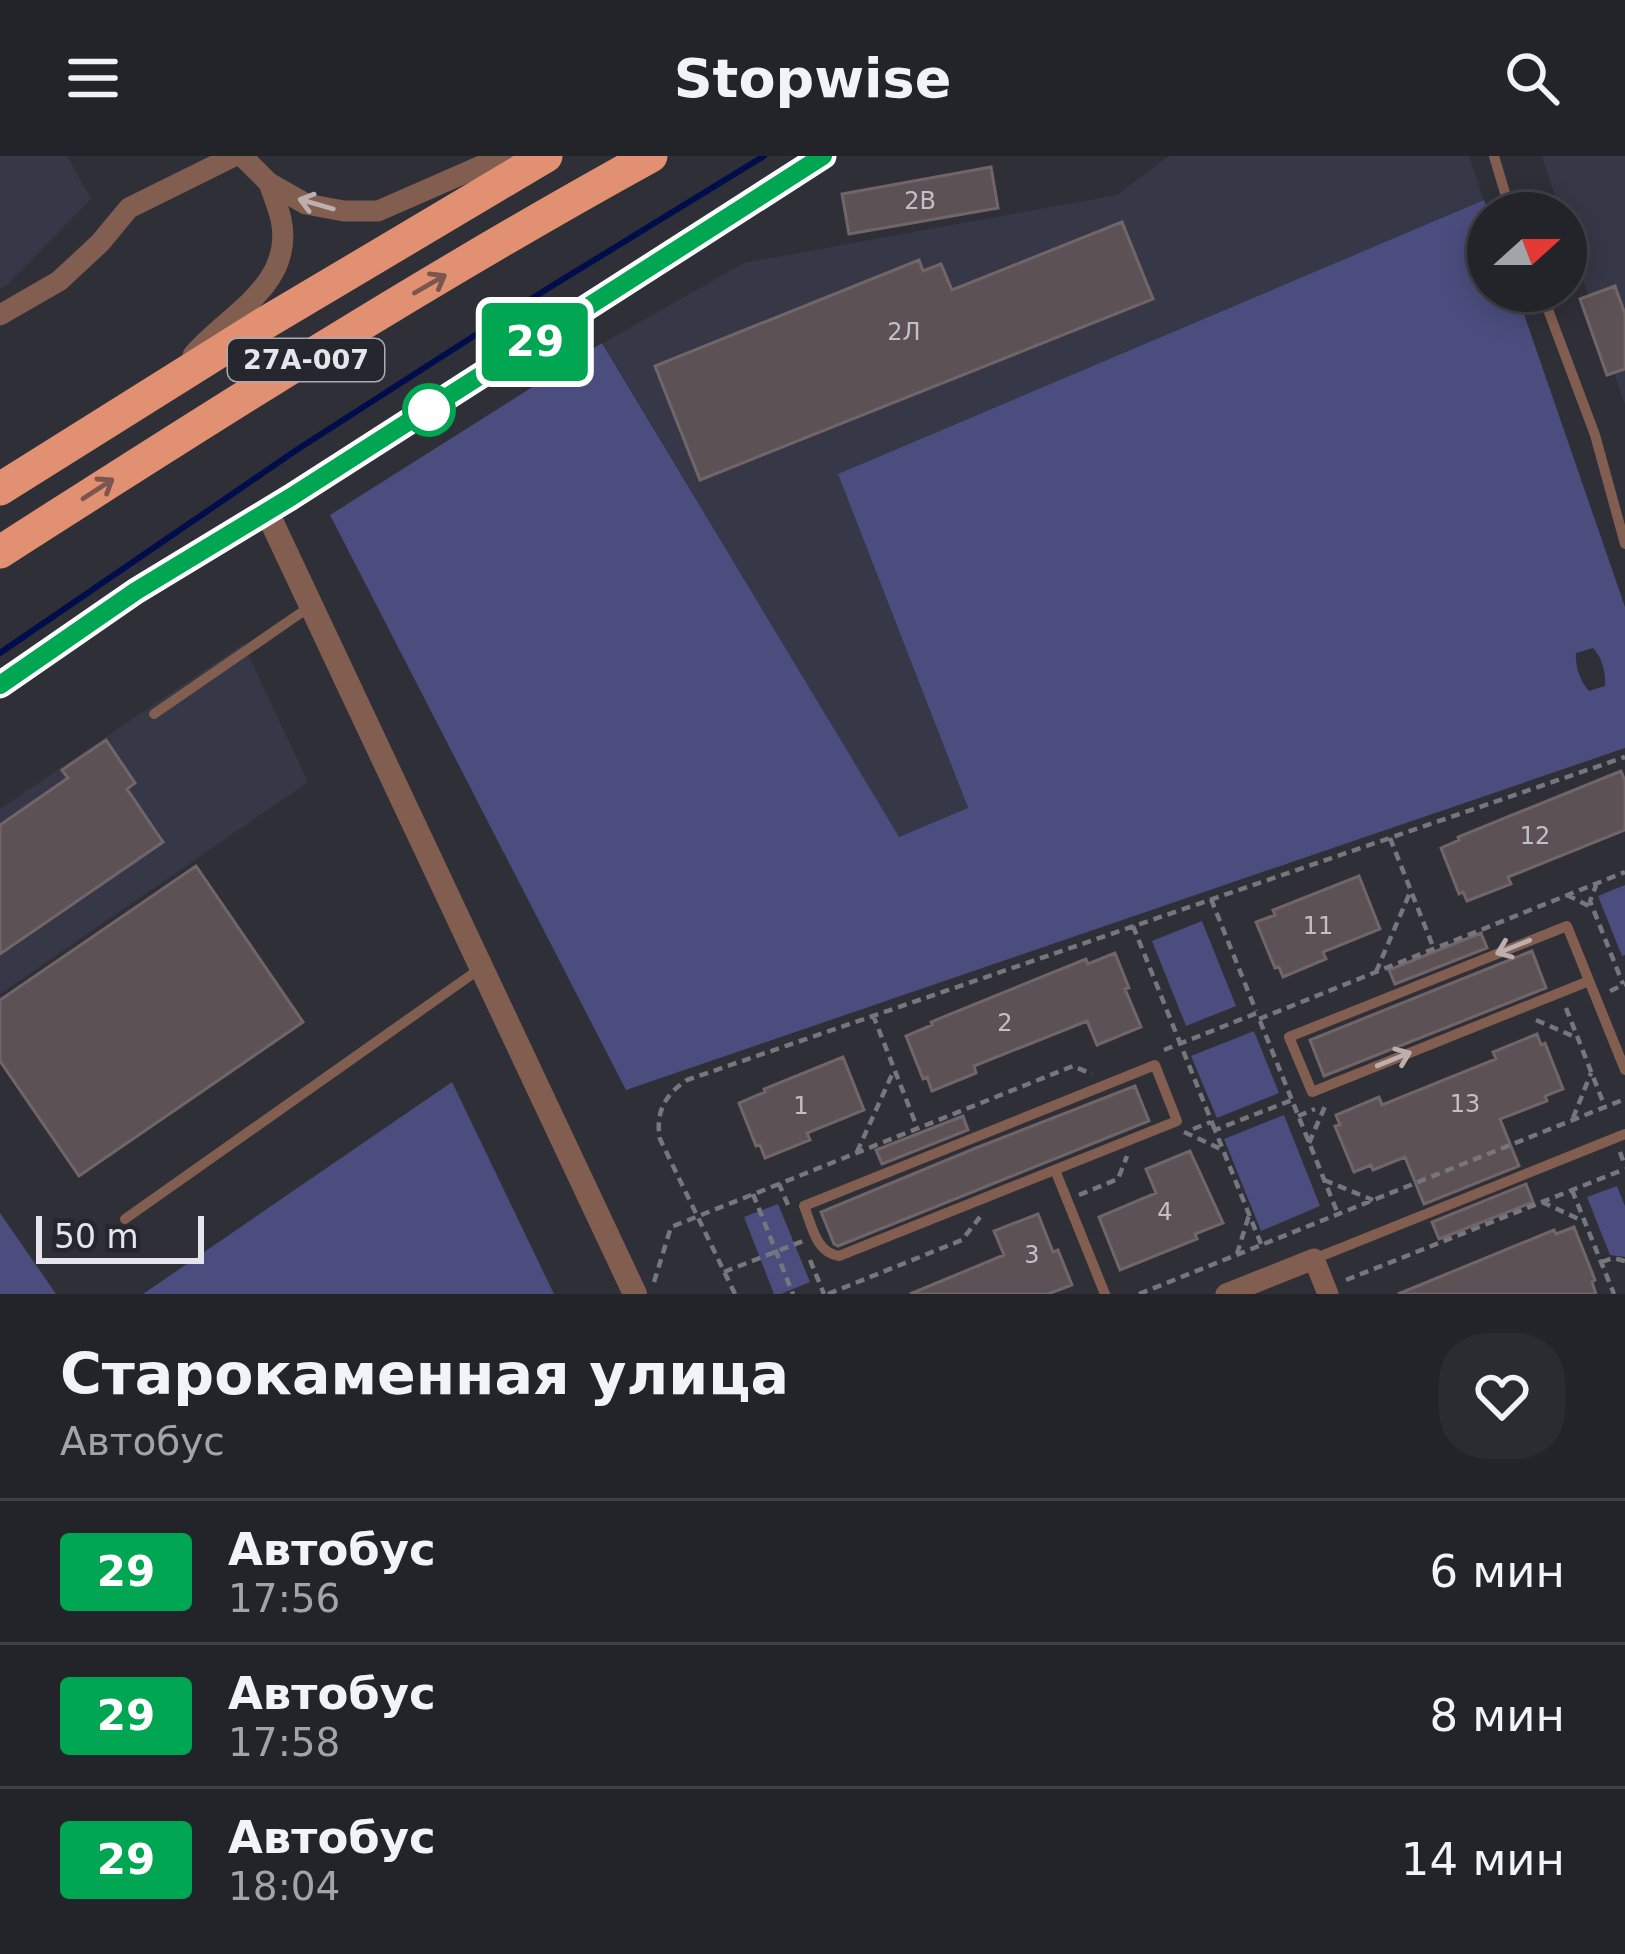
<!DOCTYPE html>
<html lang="ru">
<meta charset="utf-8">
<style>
:root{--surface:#23232a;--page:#2b2b32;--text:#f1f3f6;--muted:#a3a4a8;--line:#404047}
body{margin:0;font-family:"DejaVu Sans",sans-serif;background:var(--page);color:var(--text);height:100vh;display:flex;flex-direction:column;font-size:45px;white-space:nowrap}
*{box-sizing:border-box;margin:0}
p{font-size:39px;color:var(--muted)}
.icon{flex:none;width:66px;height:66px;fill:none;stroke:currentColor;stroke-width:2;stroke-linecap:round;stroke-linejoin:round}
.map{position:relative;height:1138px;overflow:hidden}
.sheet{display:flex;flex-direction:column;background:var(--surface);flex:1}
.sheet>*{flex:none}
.badge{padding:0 24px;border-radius:9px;font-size:42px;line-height:78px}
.needle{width:78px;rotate:69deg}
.fabs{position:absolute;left:1467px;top:36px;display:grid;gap:24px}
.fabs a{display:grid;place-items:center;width:120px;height:120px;border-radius:50%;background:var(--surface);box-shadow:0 6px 30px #0003,0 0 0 3px var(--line);font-size:60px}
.scale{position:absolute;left:36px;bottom:30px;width:168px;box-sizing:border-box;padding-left:12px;border:6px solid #e5e5eb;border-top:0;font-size:33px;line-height:42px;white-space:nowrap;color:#e5e5eb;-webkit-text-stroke:9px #25262e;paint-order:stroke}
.map>.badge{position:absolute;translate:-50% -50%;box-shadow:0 0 0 6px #fff}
.round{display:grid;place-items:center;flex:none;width:126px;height:126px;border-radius:48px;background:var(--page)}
.headline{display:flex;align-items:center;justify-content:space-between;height:204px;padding:0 60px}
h1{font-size:57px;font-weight:800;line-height:90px}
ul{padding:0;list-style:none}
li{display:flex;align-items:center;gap:36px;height:144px;padding:0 60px;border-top:3px solid var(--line)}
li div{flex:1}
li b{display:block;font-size:45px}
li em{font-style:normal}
li .badge{min-width:132px;font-weight:700;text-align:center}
header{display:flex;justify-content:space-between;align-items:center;height:156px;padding:0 60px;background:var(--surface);font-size:54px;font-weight:800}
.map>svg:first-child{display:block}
.built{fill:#373847}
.green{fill:#4b4d7e;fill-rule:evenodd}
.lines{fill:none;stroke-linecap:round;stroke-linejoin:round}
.stream{stroke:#000d4b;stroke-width:6}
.building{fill:#5c5154;stroke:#716568;stroke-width:3}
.path{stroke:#76767e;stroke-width:4.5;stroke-dasharray:9 6;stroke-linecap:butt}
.service{stroke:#825e50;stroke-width:10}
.minor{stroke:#825e50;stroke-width:21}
.tertiary{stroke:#825e50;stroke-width:24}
.trunk{stroke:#e19172;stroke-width:33}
.oneway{stroke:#bdafad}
.oneway2{stroke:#7a564d}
.line-casing{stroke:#fff;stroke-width:27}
.line{stroke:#00a651;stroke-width:18}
.stop-dot{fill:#fff;stroke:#00a651;stroke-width:6}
.labels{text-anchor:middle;stroke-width:9;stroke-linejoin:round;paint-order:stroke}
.number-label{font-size:24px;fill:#c3c0c5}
.shield{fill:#25262e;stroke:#abacb2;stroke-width:3}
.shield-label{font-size:27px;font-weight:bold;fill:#e5e5eb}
</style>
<header><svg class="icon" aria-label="menu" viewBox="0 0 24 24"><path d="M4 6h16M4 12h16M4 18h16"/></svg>Stopwise<svg class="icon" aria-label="search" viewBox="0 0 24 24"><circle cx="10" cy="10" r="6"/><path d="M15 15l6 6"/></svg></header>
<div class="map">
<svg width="1625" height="1138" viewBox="0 0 1625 1138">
<rect width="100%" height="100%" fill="#2f2f38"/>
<path class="built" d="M 0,0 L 67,0 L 91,43 L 9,127 L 0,133 Z
M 1169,0 L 1469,0 L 1484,44 L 838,318 L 968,653 L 898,681 L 603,187 L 744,107 L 1117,39 Z
M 1542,0 L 1625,0 L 1625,249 L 1566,72 L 1566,57 L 1561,57 Z
M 243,488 L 308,626 L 0,838 L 0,653 Z"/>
<path class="green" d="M 1484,44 L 1489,57 L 1488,135 L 1516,135 L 1625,451 L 1625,592 L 626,934 L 330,359 L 602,187 L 899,681 L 968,652 L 838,318 ZM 1593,492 C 1602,501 1606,517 1605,530 L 1589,535 C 1580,526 1575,510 1576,497 Z
M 1625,729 L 1625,799 L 1622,800 L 1598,740 Z
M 1202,765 L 1236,850 L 1186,870 L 1152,785 Z
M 1254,875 L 1279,937 L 1217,962 L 1191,900 Z
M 452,926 L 554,1138 L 143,1138 Z
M 1284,959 L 1320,1050 L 1261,1075 L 1224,983 Z
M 1617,1030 L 1625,1050 L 1625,1101 L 1610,1099 L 1587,1041 Z
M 778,1048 L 810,1126 L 781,1138 L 774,1138 L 744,1061 Z
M 0,1057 L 56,1138 L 0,1138 Z"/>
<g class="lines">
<path class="stream" d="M 0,497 L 298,293 L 547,133 L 764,0"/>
</g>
<path class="building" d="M 991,11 L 998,52 L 849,78 L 842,38 Z
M 1122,66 L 1153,143 L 700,324 L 655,210 L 919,104 L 923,115 L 941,108 L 952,134 Z
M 1615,130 L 1625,158 L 1625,213 L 1607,219 L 1580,143 Z
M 106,584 L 135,627 L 127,633 L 163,686 L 0,798 L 0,669 L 68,622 L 62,614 Z
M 1621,615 L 1625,625 L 1625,674 L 1508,721 L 1511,728 L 1467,745 L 1463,736 L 1459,738 L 1441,692 L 1459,684 L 1458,681 Z
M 196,710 L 303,866 L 79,1020 L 0,905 L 0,844 Z
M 1359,720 L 1380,773 L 1323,796 L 1326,803 L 1283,821 L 1279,811 L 1275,812 L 1256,766 L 1275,759 L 1273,754 Z
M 1481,777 L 1487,792 L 1395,828 L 1389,814 Z
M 1532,795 L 1546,832 L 1324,920 L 1310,884 Z
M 1115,797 L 1129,832 L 1125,833 L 1141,871 L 1097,889 L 1087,865 L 974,910 L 976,917 L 932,935 L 927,921 L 923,923 L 906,880 L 932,869 L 931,866 L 1086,803 L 1088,808 Z
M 1537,878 L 1541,889 L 1545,887 L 1563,933 L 1545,940 L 1547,945 L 1500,963 L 1519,1010 L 1424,1048 L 1405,1001 L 1373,1014 L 1371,1009 L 1354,1016 L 1335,970 L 1340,969 L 1336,959 L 1379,941 L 1382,949 L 1496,903 L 1493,896 Z
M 843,901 L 864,954 L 807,977 L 810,984 L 765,1002 L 760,989 L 756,990 L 739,947 L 765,936 L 764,933 Z
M 1135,930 L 1149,965 L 838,1090 L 834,1088 L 821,1056 L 976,992 Z
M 963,960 L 968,974 L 882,1008 L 876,994 Z
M 1190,995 L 1223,1067 L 1195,1078 L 1197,1083 L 1120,1114 L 1099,1061 L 1156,1037 L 1146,1013 Z
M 1526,1028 L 1533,1046 L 1439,1083 L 1432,1066 Z
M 1038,1058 L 1053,1096 L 1058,1094 L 1072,1129 L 1048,1138 L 910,1138 L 1004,1099 L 994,1075 Z
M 1574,1071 L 1595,1124 L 1592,1126 L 1596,1138 L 1398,1138 L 1554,1074 L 1556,1078 Z"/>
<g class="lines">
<path class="path" d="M 1390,682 L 1434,793
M 1597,727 L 1590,745 L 1623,828
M 1567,739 L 1589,750
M 1211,743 L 1256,855
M 1133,770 L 1215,974
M 1376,816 L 1411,734
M 1610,835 L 1625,828
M 1566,852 L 1605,951
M 873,859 L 917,971
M 1259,863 L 1625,716
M 1536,864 L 1575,881
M 1260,865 L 1338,1058
M 1164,894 L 1257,857
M 1298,960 L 1315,953
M 1573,962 L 1591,917
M 1193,973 L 1211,966
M 1184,976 L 1223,994
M 1309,987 L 1326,948
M 857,996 L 894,914
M 1620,996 L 1625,1010
M 1324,1024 L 1373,1044
M 1572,1034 L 1614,1138
M 753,1038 L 793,1138
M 1079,1039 L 1118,1023 L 1127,1000
M 1542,1046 L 1585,1066
M 788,1049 L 779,1028 L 1073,910 L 1092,918
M 1261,1088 L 1215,974 L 1292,944
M 1237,1098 L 1249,1059
M 810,1104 L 824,1138
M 1602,1106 L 1613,1102 L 1625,1105
M 724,1116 L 803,1085
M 1346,1124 L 1625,1013
M 654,1126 L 671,1071 L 779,1028
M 735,1138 L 660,983 C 655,957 665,938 687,924 L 1625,601
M 828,1138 L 962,1084 L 980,1061
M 1139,1138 L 1625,943"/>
<path class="service" d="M 1494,0 L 1511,57
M 1541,135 L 1595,279 L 1625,388
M 154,558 L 308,452
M 1589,825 L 1312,936 L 1289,881 L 1567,770 L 1625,914
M 1155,909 L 1177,965 L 839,1100 C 816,1097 812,1070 804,1050 Z
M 1055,1014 L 1105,1138
M 125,1063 L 481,812
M 1314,1103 L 1625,978"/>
<path class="minor" d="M 242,0 L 269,27 L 306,48 L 344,55 L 378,55 L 504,0
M 0,159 L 59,125 L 100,87 L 129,52 L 234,0
M 193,199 C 228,158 295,129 281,63 C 278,51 273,39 269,27
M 0,529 L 136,435 L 267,356
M 1226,1138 L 1314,1103 L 1328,1138"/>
<path class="tertiary" d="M 635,1138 L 267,356 L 823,0"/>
<path class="trunk" d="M 0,333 L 260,170 L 546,0
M 0,396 C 214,259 429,122 651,0"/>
</g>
<defs><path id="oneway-shaft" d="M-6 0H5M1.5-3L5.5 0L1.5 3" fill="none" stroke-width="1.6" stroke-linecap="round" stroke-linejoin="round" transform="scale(3)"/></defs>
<g class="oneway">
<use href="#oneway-shaft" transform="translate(316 48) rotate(-164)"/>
<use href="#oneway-shaft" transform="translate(1513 791) rotate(158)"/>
<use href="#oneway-shaft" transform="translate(1394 903) rotate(-22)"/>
</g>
<g class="oneway2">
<use href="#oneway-shaft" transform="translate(430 128) rotate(-30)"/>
<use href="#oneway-shaft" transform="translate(98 333) rotate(-33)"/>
</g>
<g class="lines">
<defs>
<path id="line" d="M 0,529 L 136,435 L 291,341 L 823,0"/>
</defs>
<use href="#line" class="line-casing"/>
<use href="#line" class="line"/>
</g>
<circle class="stop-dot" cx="429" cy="254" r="24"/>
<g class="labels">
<g class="number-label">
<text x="920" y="53">2В</text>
<text x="904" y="184">2Л</text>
<text x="1535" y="688">12</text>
<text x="1318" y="778">11</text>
<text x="1005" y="875">2</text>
<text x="1465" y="956">13</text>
<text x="801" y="958">1</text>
<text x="1165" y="1064">4</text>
<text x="1032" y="1107">3</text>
</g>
<rect class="shield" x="228" y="183" width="156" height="42" rx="9"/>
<g class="shield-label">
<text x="306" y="213">27А-007</text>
</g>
</g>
</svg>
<div class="fabs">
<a><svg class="needle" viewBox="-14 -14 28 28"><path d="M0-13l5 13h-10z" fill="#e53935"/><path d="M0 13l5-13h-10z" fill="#a3a4a8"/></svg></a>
</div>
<div class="scale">50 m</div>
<b class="badge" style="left:535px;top:186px;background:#00a651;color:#fff">29</b>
</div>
<section class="sheet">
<div class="headline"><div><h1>Старокаменная улица</h1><p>Автобус</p></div><a class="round"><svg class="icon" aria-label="heart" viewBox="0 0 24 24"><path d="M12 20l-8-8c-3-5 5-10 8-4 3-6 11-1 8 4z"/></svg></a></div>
<ul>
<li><span class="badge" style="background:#00a651;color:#fff">29</span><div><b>Автобус</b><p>17:56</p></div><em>6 мин</em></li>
<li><span class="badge" style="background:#00a651;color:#fff">29</span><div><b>Автобус</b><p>17:58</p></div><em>8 мин</em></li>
<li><span class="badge" style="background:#00a651;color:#fff">29</span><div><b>Автобус</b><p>18:04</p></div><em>14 мин</em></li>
</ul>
</section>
